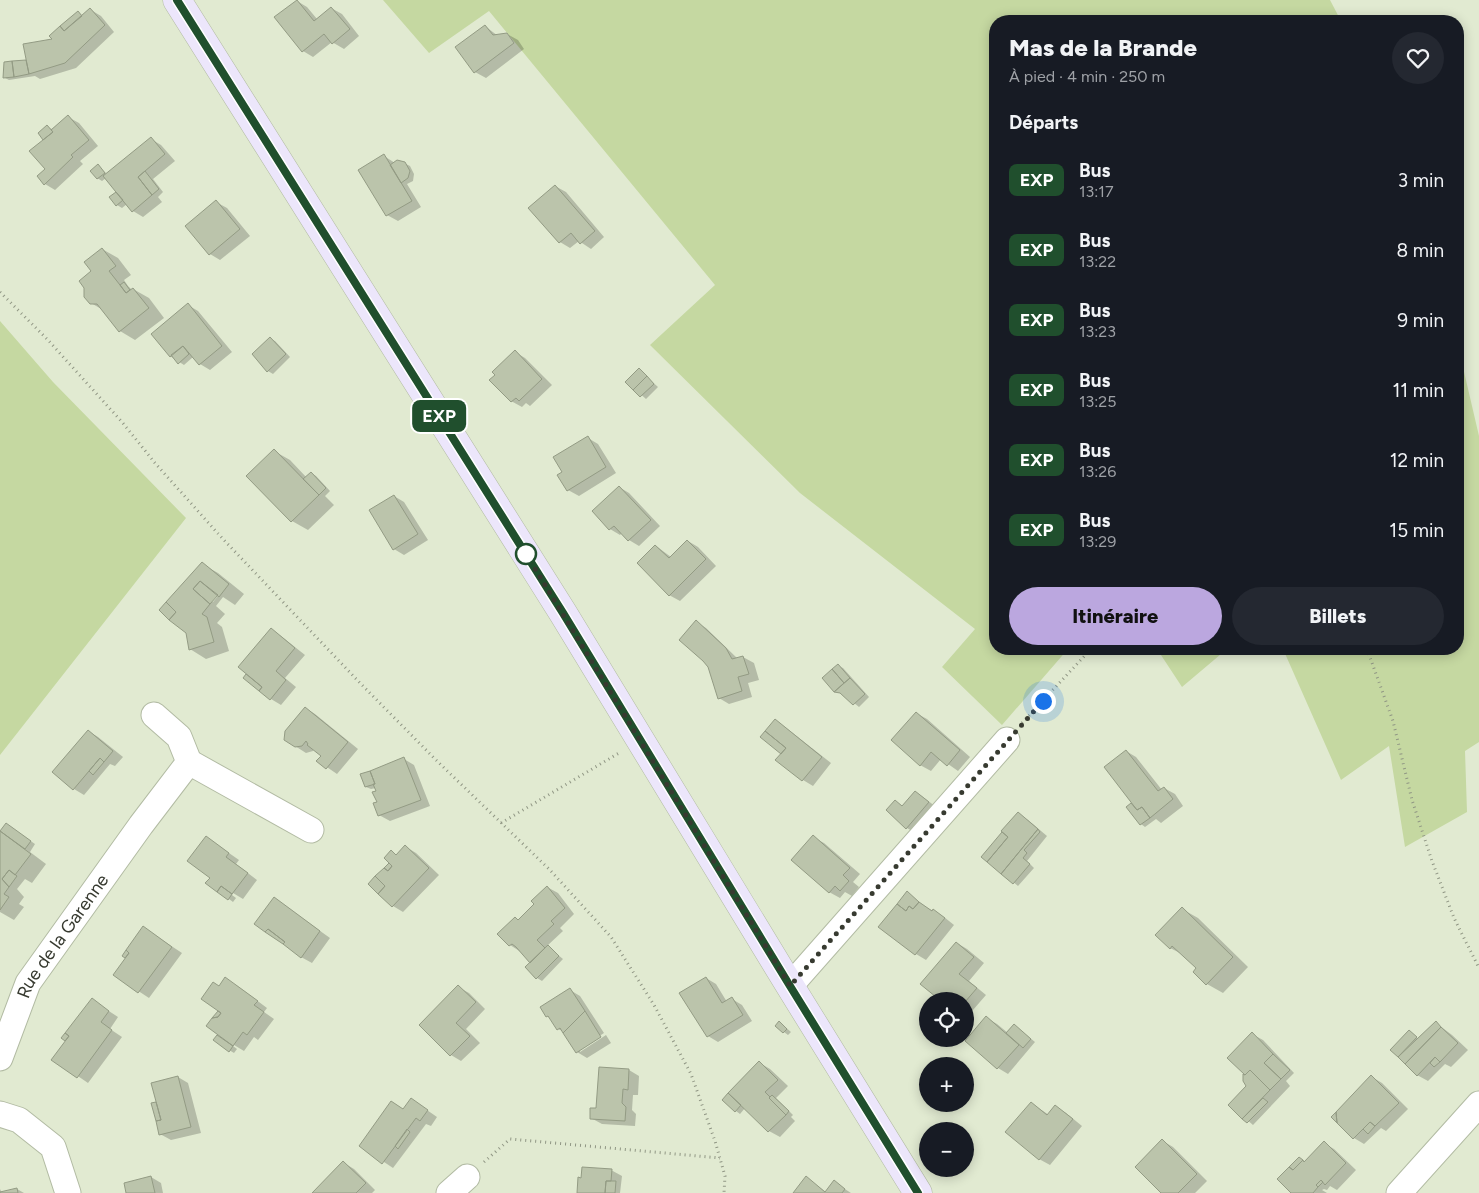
<!DOCTYPE html>
<html lang="fr">
<meta charset="utf-8">
<style>
:root{--surface:#171b24;--page:#242831;--text:#f1f3f6;--muted:#9ea1a6;--accent:#bba7df}
body{margin:0;font-family:Figtree,sans-serif;background:var(--page);color:var(--text);height:100vh;display:flex;flex-direction:column;font-size:19px;white-space:nowrap}
*{box-sizing:border-box;margin:0}
p{font-size:16px;color:var(--muted)}
.icon{flex:none;width:28px;height:28px;fill:none;stroke:currentColor;stroke-width:2;stroke-linecap:round;stroke-linejoin:round}
.map{position:relative;flex:1;overflow:hidden}
.details{position:absolute;left:989px;top:15px;width:475px;height:640px;display:flex;flex-direction:column;background:var(--surface);border-radius:20px;box-shadow:0 2px 12px #0003}
.details>*{flex:none}
.badge{padding:0 10px;border-radius:8px;font-size:18px;line-height:32px}
.controls{position:absolute;left:919px;top:992px;display:grid;gap:10px}
.controls a{display:grid;place-items:center;width:55px;height:55px;border-radius:50%;background:var(--surface);box-shadow:0 2px 12px #0003;font-size:25px}
.you{position:absolute;width:25px;height:25px;margin:-12px;border:4px solid #fff;border-radius:50%;background:#1a73e8;box-shadow:0 0 0 8px #1a73e833}
.map>.badge{position:absolute;translate:-50% -50%;box-shadow:0 0 0 2px #fff}
h2{padding:0 20px;font-size:19px;line-height:45px}
.round{display:grid;place-items:center;flex:none;width:52px;height:52px;border-radius:26px;background:var(--page)}
.summary{display:flex;align-items:center;justify-content:space-between;height:85px;padding:0 20px}
h1{font-size:24px;font-weight:800;line-height:38px}
.primary-button{display:flex;gap:10px;margin-top:auto;padding:10px 20px}
.primary-button a{flex:1;height:58px;border-radius:30px;background:var(--accent);color:#111;font-size:20px;font-weight:800;line-height:58px;text-align:center}
.primary-button a+a{background:var(--page);color:var(--text)}
ul{padding:0;list-style:none}
li{display:flex;align-items:center;gap:15px;height:70px;padding:0 20px}
li div{flex:1}
li b{display:block;font-size:19px}
li em{font-style:normal}
li .badge{min-width:55px;font-weight:700;text-align:center}
.map>svg:first-child{display:block}
.green{fill:#c5d8a1}
.shadow{fill:#0003;fill-rule:evenodd}
.building{fill:#bbc4ab;stroke:#939b84}
.lines{fill:none;stroke-linecap:round;stroke-linejoin:round}
.street-casing{stroke:#b2bba3;stroke-width:27}
.secondary-casing{stroke:#b2bba3;stroke-width:29}
.path{stroke:#909684;stroke-width:3;stroke-dasharray:1 4;stroke-linecap:butt}
.street{stroke:#fff;stroke-width:25}
.secondary{stroke:#ece6fb;stroke-width:28}
.line-casing{stroke:#fff;stroke-width:11}
.line{stroke:#204f2d;stroke-width:8}
.walk{stroke:#373a30;stroke-width:5;stroke-dasharray:0 9}
.stop-dot{fill:#fff;stroke:#204f2d;stroke-width:2.5}
.labels{text-anchor:middle;stroke-width:4;stroke-linejoin:round;paint-order:stroke}
.street-label{font-size:18px;fill:#373a30;stroke:#eef7de}
</style>
<div class="map">
<svg width="1479" height="1193" viewBox="0 0 1479 1193">
<rect width="100%" height="100%" fill="#e1ead1"/>
<path class="green" d="M 383,0 L 1330,0 L 1341,21 L 995,21 L 995,649 L 1068,649 L 1002,725 L 942,667 L 975,629 L 800,493 L 650,345 L 715,285 L 489,11 L 429,53 Z
M 0,321 L 53,382 L 186,518 L 0,755 Z
M 1458,346 L 1479,436 L 1479,742 L 1465,751 L 1467,812 L 1405,847 L 1389,746 L 1341,780 L 1283,649 L 1458,649 Z
M 1157,649 L 1227,649 L 1182,687 Z"/>
<path class="shadow" d="M 297,1 L 307,7 L 317,19 L 331,8 L 342,14 L 359,36 L 344,49 L 332,42 L 313,57 L 303,51 Z
M 91,10 L 101,16 L 114,32 L 76,68 L 40,79 L 35,76 L 9,80 L 5,78 L 26,61 L 28,62 L 54,40 L 78,13 L 84,16 Z
M 485,26 L 498,36 L 507,34 L 518,40 L 524,49 L 486,78 L 475,72 Z
M 68,117 L 79,123 L 98,146 L 80,161 L 83,164 L 55,190 L 45,184 L 46,169 L 45,140 L 47,127 L 52,129 Z
M 151,139 L 161,145 L 175,161 L 153,179 L 163,192 L 158,197 L 162,202 L 143,217 L 133,211 L 127,204 L 122,208 L 117,205 L 117,192 L 106,178 L 102,181 L 97,178 L 98,166 L 107,174 Z
M 384,156 L 395,163 L 404,163 L 410,166 L 414,174 L 413,181 L 407,184 L 421,207 L 398,221 L 387,215 Z
M 555,186 L 566,192 L 604,237 L 591,249 L 579,241 L 570,248 L 560,242 Z
M 216,202 L 227,208 L 250,236 L 220,260 L 210,254 Z
M 102,249 L 118,258 L 131,275 L 124,280 L 128,286 L 132,290 L 133,289 L 149,298 L 164,318 L 135,340 L 120,331 L 103,310 L 91,303 L 93,272 Z
M 188,305 L 198,311 L 232,352 L 210,370 L 200,364 L 193,357 L 184,365 L 170,356 Z
M 270,339 L 275,341 L 290,357 L 273,374 L 268,371 L 253,355 Z
M 515,352 L 525,358 L 552,385 L 530,406 L 526,403 L 522,407 L 511,401 Z
M 639,370 L 658,387 L 646,399 L 627,382 Z
M 588,438 L 598,444 L 616,473 L 579,496 L 568,490 L 559,475 L 564,472 Z
M 274,451 L 290,460 L 307,478 L 311,473 L 316,476 L 330,491 L 325,496 L 334,505 L 308,530 L 292,521 L 248,476 Z
M 619,487 L 629,493 L 660,526 L 639,546 L 629,540 L 622,533 L 620,535 L 610,529 L 593,511 Z
M 394,496 L 404,502 L 428,540 L 404,555 L 394,549 Z
M 688,541 L 698,547 L 716,566 L 680,601 L 669,595 L 656,546 L 671,557 Z
M 202,564 L 218,573 L 244,594 L 235,605 L 223,597 L 216,606 L 225,614 L 217,623 L 222,627 L 229,651 L 206,659 L 190,649 ZM 220,590 L 222,591 L 213,602 L 210,602 Z
M 696,622 L 706,628 L 738,659 L 743,657 L 754,663 L 759,680 L 748,683 L 752,697 L 729,704 L 719,698 Z
M 271,630 L 281,636 L 305,655 L 285,678 L 296,687 L 281,705 L 271,699 L 265,682 L 259,689 L 246,676 L 252,679 L 253,678 Z
M 838,666 L 843,668 L 869,697 L 859,707 L 843,694 L 835,691 Z
M 305,708 L 315,714 L 358,749 L 337,774 L 318,761 L 323,756 L 314,749 L 313,751 L 306,753 L 295,746 Z
M 916,713 L 927,719 L 970,757 L 958,771 L 941,759 L 931,771 L 920,765 Z
M 775,721 L 785,727 L 831,763 L 813,786 L 803,780 L 777,760 L 783,753 Z
M 88,731 L 98,737 L 123,757 L 115,766 L 110,764 L 84,795 L 74,789 L 53,772 Z
M 1126,751 L 1136,757 L 1162,790 L 1164,788 L 1175,794 L 1183,806 L 1161,823 L 1156,819 L 1145,827 L 1141,824 L 1131,804 L 1136,807 Z
M 404,759 L 414,765 L 430,806 L 390,821 L 379,815 L 376,788 L 371,789 L 366,787 Z
M 916,792 L 939,809 L 917,834 L 907,828 L 887,810 L 895,802 L 903,806 Z
M 1018,814 L 1028,820 L 1047,836 L 1027,861 L 1034,868 L 1018,886 L 983,857 Z
M 7,825 L 35,844 L 30,852 L 46,864 L 32,883 L 25,879 L 17,889 L 24,897 L 19,904 L 24,907 L 14,920 L 0,912 L 0,832 Z
M 206,837 L 239,860 L 236,864 L 257,880 L 243,899 L 233,893 L 232,895 L 236,898 L 233,902 L 229,899 Z
M 813,837 L 824,843 L 860,874 L 853,882 L 859,887 L 852,896 L 845,892 L 840,898 L 829,892 Z
M 406,847 L 416,853 L 439,875 L 403,912 L 393,906 L 394,867 L 391,852 L 397,855 Z
M 547,887 L 558,893 L 574,914 L 560,928 L 563,931 L 547,946 L 563,959 L 542,981 L 537,978 L 532,963 L 521,952 L 510,945 L 499,934 L 519,921 L 536,904 Z
M 912,896 L 924,906 L 944,917 L 954,925 L 926,960 L 916,954 Z
M 274,898 L 330,938 L 312,963 L 301,957 Z
M 1182,909 L 1198,918 L 1248,967 L 1223,993 L 1207,984 L 1194,972 L 1198,968 L 1186,956 L 1170,948 Z
M 144,928 L 182,953 L 149,998 L 114,975 L 127,958 L 124,956 L 126,952 L 131,955 Z
M 957,943 L 967,949 L 984,963 L 969,981 L 986,995 L 966,1018 L 965,1001 L 943,1001 L 922,984 Z
M 706,978 L 716,984 L 727,1002 L 732,999 L 742,1005 L 752,1021 L 718,1042 L 708,1036 Z
M 236,985 L 267,1008 L 264,1012 L 274,1019 L 258,1040 L 254,1037 L 244,1051 L 234,1045 L 233,1046 L 237,1049 L 234,1053 L 229,1050 L 223,1039 L 220,987 Z
M 458,987 L 469,993 L 485,1009 L 466,1029 L 480,1043 L 461,1061 L 451,1055 L 421,1025 Z
M 570,990 L 580,996 L 604,1033 L 580,1049 L 580,1052 L 606,1035 L 611,1043 L 587,1058 L 577,1052 L 564,1032 L 558,1029 L 551,1019 L 547,1016 Z
M 92,1000 L 118,1017 L 110,1029 L 122,1037 L 88,1083 L 53,1059 L 67,1041 L 62,1038 Z
M 987,1018 L 997,1024 L 1008,1033 L 1019,1029 L 1035,1042 L 1008,1074 L 998,1068 L 966,1041 Z
M 1436,1023 L 1452,1035 L 1468,1050 L 1451,1067 L 1445,1064 L 1428,1081 L 1417,1075 L 1391,1050 L 1409,1032 L 1419,1039 Z
M 784,1026 L 791,1032 L 788,1035 L 784,1032 Z
M 1252,1034 L 1263,1040 L 1294,1073 L 1286,1081 L 1290,1086 L 1253,1125 L 1230,1105 L 1248,1086 L 1244,1080 L 1244,1073 Z
M 760,1063 L 770,1069 L 788,1086 L 776,1098 L 793,1115 L 791,1117 L 795,1121 L 780,1137 L 769,1131 L 745,1108 L 740,1114 L 736,1111 Z
M 629,1070 L 639,1076 L 638,1095 L 633,1095 L 632,1110 L 636,1114 L 635,1126 L 602,1124 L 591,1118 Z
M 178,1077 L 188,1083 L 201,1133 L 171,1140 L 160,1134 L 153,1104 L 158,1102 Z
M 1372,1077 L 1382,1083 L 1408,1109 L 1386,1131 L 1381,1128 L 1364,1144 L 1354,1138 Z
M 411,1099 L 437,1117 L 431,1126 L 426,1124 L 393,1168 L 360,1146 L 404,1110 Z
M 1031,1103 L 1049,1115 L 1056,1107 L 1066,1113 L 1082,1126 L 1050,1165 L 1039,1159 Z
M 1163,1141 L 1173,1147 L 1207,1181 L 1195,1193 L 1163,1193 Z
M 1324,1143 L 1334,1149 L 1356,1170 L 1337,1190 L 1330,1186 L 1327,1190 L 1324,1189 L 1322,1190 L 1327,1193 L 1293,1193 L 1299,1158 L 1305,1162 Z
M 344,1163 L 354,1169 L 375,1190 L 372,1193 L 314,1193 Z
M 611,1170 L 622,1176 L 620,1193 L 578,1193 Z
M 151,1177 L 161,1183 L 163,1193 L 127,1193 Z
M 806,1178 L 826,1192 L 834,1182 L 851,1193 L 794,1193 Z
M 0,1189 L 2,1193 L 17,1189 L 24,1193 L 0,1193 Z"/>
<path class="building" d="M 297,0 L 314,21 L 331,7 L 350,29 L 332,44 L 324,34 L 302,52 L 274,17 Z
M 90,8 L 105,25 L 65,63 L 29,74 L 23,44 L 52,39 L 49,36 L 60,26 L 64,31 Z
M 78,11 L 82,16 L 64,31 L 60,26 Z
M 485,25 L 493,35 L 507,33 L 514,43 L 474,73 L 455,47 Z
M 26,60 L 29,74 L 14,77 L 12,61 Z
M 12,61 L 14,77 L 3,78 L 4,62 Z
M 68,115 L 89,140 L 71,155 L 73,157 L 44,185 L 37,176 L 45,169 L 29,151 L 53,132 L 51,130 Z
M 47,125 L 53,132 L 43,140 L 38,133 Z
M 151,137 L 165,154 L 138,177 L 152,195 L 132,212 L 103,176 Z
M 384,154 L 412,201 L 386,216 L 358,170 Z
M 397,160 L 405,162 L 410,171 L 408,178 L 401,183 L 390,165 Z
M 98,164 L 105,173 L 97,179 L 90,171 Z
M 145,171 L 159,189 L 152,195 L 138,177 Z
M 555,185 L 595,231 L 580,244 L 571,233 L 559,243 L 528,208 Z
M 116,192 L 123,200 L 116,206 L 109,197 Z
M 216,200 L 240,229 L 209,255 L 185,226 Z
M 102,248 L 116,266 L 109,271 L 120,285 L 126,293 L 133,288 L 149,308 L 119,332 L 97,304 L 90,304 L 84,297 L 84,288 L 79,281 L 91,271 L 84,262 Z
M 124,282 L 130,290 L 126,293 L 120,285 Z
M 188,303 L 222,346 L 199,365 L 183,346 L 170,357 L 151,334 Z
M 270,337 L 286,354 L 267,372 L 252,354 Z
M 183,346 L 189,354 L 178,364 L 171,355 Z
M 515,350 L 542,379 L 519,401 L 516,398 L 511,402 L 489,380 L 495,375 L 492,372 Z
M 639,368 L 647,376 L 633,390 L 625,382 Z
M 647,376 L 654,384 L 640,397 L 633,390 Z
M 588,436 L 606,467 L 567,491 L 557,475 L 562,472 L 553,457 Z
M 274,449 L 319,495 L 291,522 L 246,476 Z
M 311,472 L 326,488 L 319,495 L 303,479 Z
M 619,486 L 651,520 L 628,541 L 614,526 L 609,530 L 592,511 Z
M 394,495 L 418,534 L 393,550 L 369,510 Z
M 687,540 L 706,559 L 669,596 L 637,563 L 655,545 L 669,558 Z
M 202,562 L 229,584 L 219,597 L 200,581 L 193,589 L 210,604 L 202,614 L 207,617 L 214,642 L 189,650 L 186,633 L 169,620 L 176,612 L 166,602 Z
M 200,581 L 218,595 L 210,604 L 193,589 Z
M 166,602 L 176,612 L 169,620 L 159,610 Z
M 696,620 L 726,648 L 732,659 L 743,656 L 749,674 L 738,677 L 742,691 L 718,699 L 708,667 L 703,661 L 679,640 Z
M 271,628 L 295,648 L 276,671 L 286,680 L 270,700 L 259,691 L 262,687 L 238,667 Z
M 838,664 L 850,678 L 844,683 L 832,669 Z
M 832,669 L 844,683 L 834,692 L 822,678 Z
M 246,674 L 262,687 L 259,691 L 243,678 Z
M 850,678 L 865,694 L 853,705 L 840,693 L 834,692 Z
M 305,707 L 348,742 L 326,769 L 316,761 L 321,756 L 307,745 L 308,744 L 306,741 L 302,746 L 295,747 L 284,740 L 285,731 Z
M 916,712 L 960,750 L 947,766 L 931,752 L 920,766 L 891,740 Z
M 775,719 L 822,757 L 802,781 L 775,760 L 786,748 L 765,731 Z
M 88,730 L 113,751 L 104,762 L 100,758 L 73,790 L 52,772 Z
M 765,731 L 786,748 L 781,754 L 760,737 Z
M 1126,750 L 1158,791 L 1164,787 L 1173,799 L 1150,818 L 1142,807 L 1137,810 L 1104,767 Z
M 404,757 L 421,800 L 378,816 L 373,803 L 377,802 L 372,792 L 376,791 L 373,784 L 375,784 L 370,771 Z
M 100,758 L 104,762 L 93,775 L 89,771 Z
M 370,771 L 375,784 L 365,787 L 360,774 Z
M 915,791 L 929,802 L 906,829 L 886,810 L 895,800 L 902,806 Z
M 1131,803 L 1137,810 L 1142,807 L 1150,818 L 1140,825 L 1126,807 Z
M 1018,812 L 1038,829 L 1001,874 L 987,862 L 1008,837 L 1001,831 Z
M 6,823 L 31,841 L 25,849 L 0,831 Z
M 1038,829 L 1040,832 L 1024,850 L 1027,853 L 1023,858 L 1030,864 L 1013,884 L 1001,874 Z
M 0,831 L 31,854 L 15,875 L 9,870 L 2,879 L 9,887 L 4,894 L 9,897 L 0,910 Z
M 1002,832 L 1008,837 L 987,862 L 981,857 Z
M 813,835 L 850,868 L 843,875 L 849,881 L 840,891 L 835,886 L 829,893 L 791,860 Z
M 206,836 L 229,853 L 226,857 L 248,873 L 232,894 L 221,886 L 217,892 L 205,883 L 210,878 L 187,861 Z
M 405,845 L 429,868 L 392,907 L 378,894 L 385,886 L 375,876 L 384,868 L 388,871 L 392,866 L 384,858 L 391,850 L 396,855 Z
M 389,863 L 392,866 L 388,871 L 384,868 Z
M 9,870 L 17,876 L 9,887 L 2,879 Z
M 375,876 L 385,886 L 378,894 L 368,884 Z
M 221,886 L 232,894 L 228,900 L 217,892 Z
M 547,886 L 565,908 L 551,921 L 554,924 L 537,940 L 545,948 L 530,963 L 516,947 L 512,944 L 509,946 L 497,934 L 515,917 L 518,920 L 534,904 L 531,901 Z
M 907,891 L 919,902 L 913,909 L 909,906 L 906,911 L 897,904 Z
M 274,897 L 320,931 L 301,958 L 283,944 L 285,942 L 268,929 L 265,932 L 254,924 Z
M 919,902 L 932,911 L 933,909 L 945,918 L 915,955 L 878,927 L 897,904 L 906,911 L 909,906 L 913,909 Z
M 1182,907 L 1233,957 L 1206,985 L 1193,972 L 1196,968 L 1172,946 L 1170,949 L 1155,935 Z
M 143,926 L 172,947 L 138,993 L 113,975 L 129,953 L 126,950 Z
M 268,929 L 285,942 L 283,944 L 265,932 Z
M 956,942 L 974,957 L 959,974 L 977,988 L 965,1002 L 941,1001 L 920,984 Z
M 548,945 L 559,956 L 536,979 L 525,967 Z
M 126,950 L 129,953 L 125,958 L 122,956 Z
M 225,977 L 258,1001 L 254,1005 L 264,1012 L 247,1035 L 243,1032 L 233,1046 L 206,1026 L 212,1018 L 218,1017 L 221,1013 L 201,999 L 213,982 L 219,986 Z
M 706,977 L 722,1003 L 732,997 L 743,1015 L 707,1037 L 679,993 Z
M 458,985 L 476,1002 L 456,1023 L 470,1036 L 450,1056 L 419,1025 Z
M 570,988 L 585,1011 L 563,1033 L 560,1028 L 557,1030 L 548,1016 L 546,1017 L 540,1007 Z
M 92,998 L 109,1011 L 101,1022 L 112,1030 L 77,1078 L 51,1060 L 69,1036 L 65,1033 Z
M 218,1011 L 221,1013 L 218,1017 L 212,1018 Z
M 585,1011 L 601,1037 L 576,1053 L 563,1033 Z
M 986,1016 L 1019,1045 L 997,1069 L 965,1041 Z
M 779,1021 L 787,1029 L 783,1033 L 775,1026 Z
M 1436,1021 L 1441,1027 L 1405,1064 L 1398,1057 Z
M 1014,1024 L 1031,1039 L 1023,1048 L 1006,1033 Z
M 1441,1027 L 1458,1043 L 1440,1062 L 1435,1057 L 1417,1076 L 1405,1064 Z
M 1409,1030 L 1417,1037 L 1398,1057 L 1390,1050 Z
M 1252,1032 L 1273,1054 L 1264,1063 L 1281,1079 L 1270,1090 L 1250,1070 L 1245,1075 L 1227,1058 Z
M 65,1033 L 69,1036 L 65,1041 L 61,1038 Z
M 217,1035 L 233,1046 L 229,1052 L 213,1040 Z
M 1273,1054 L 1290,1070 L 1281,1079 L 1264,1063 Z
M 1435,1057 L 1440,1062 L 1434,1067 L 1430,1063 Z
M 759,1061 L 778,1080 L 765,1092 L 770,1097 L 769,1098 L 786,1115 L 768,1132 L 728,1093 Z
M 599,1067 L 629,1069 L 628,1090 L 623,1089 L 622,1103 L 626,1107 L 625,1121 L 590,1119 L 590,1108 L 596,1108 Z
M 1250,1070 L 1270,1090 L 1242,1119 L 1228,1105 L 1246,1086 L 1243,1081 L 1243,1074 L 1245,1075 Z
M 1371,1075 L 1399,1103 L 1375,1126 L 1370,1122 L 1353,1139 L 1337,1123 L 1336,1112 Z
M 178,1076 L 191,1127 L 159,1135 L 156,1121 L 161,1120 L 151,1083 Z
M 728,1093 L 741,1105 L 735,1112 L 722,1100 Z
M 772,1095 L 789,1111 L 786,1115 L 769,1098 Z
M 411,1098 L 428,1110 L 420,1121 L 416,1118 L 382,1164 L 359,1146 L 391,1101 L 403,1109 Z
M 1263,1098 L 1268,1102 L 1247,1123 L 1242,1119 Z
M 156,1102 L 161,1120 L 156,1121 L 151,1103 Z
M 1031,1102 L 1047,1115 L 1055,1105 L 1073,1119 L 1039,1160 L 1005,1132 Z
M 1336,1112 L 1337,1123 L 1331,1117 Z
M 1370,1122 L 1375,1126 L 1368,1134 L 1363,1129 Z
M 407,1129 L 410,1132 L 398,1149 L 395,1146 Z
M 1162,1139 L 1197,1174 L 1178,1193 L 1161,1193 L 1135,1167 Z
M 1324,1141 L 1346,1163 L 1325,1185 L 1321,1180 L 1316,1185 L 1318,1187 L 1313,1193 L 1291,1193 L 1277,1179 L 1289,1167 L 1293,1170 L 1303,1160 L 1304,1162 Z
M 1299,1157 L 1303,1160 L 1293,1170 L 1289,1167 Z
M 343,1161 L 366,1183 L 356,1193 L 312,1193 Z
M 582,1167 L 612,1169 L 611,1181 L 606,1181 L 605,1193 L 577,1193 L 578,1177 L 581,1178 Z
M 151,1176 L 155,1193 L 126,1193 L 124,1183 Z
M 806,1176 L 825,1192 L 834,1180 L 845,1189 L 842,1193 L 793,1193 Z
M 1321,1180 L 1323,1182 L 1318,1187 L 1316,1185 Z
M 606,1181 L 616,1181 L 615,1193 L 605,1193 Z
M 17,1188 L 18,1193 L 0,1193 L 0,1192 Z"/>
<g class="lines">
<defs>
<g id="street">
<path d="M 189,762 L 311,830"/>
<path d="M 790,986 L 1007,740"/>
<path id="s1" d="M 0,1058 L 28,983 L 141,825 L 189,762 L 179,737 L 154,715"/>
<path d="M 0,1114 L 19,1120 L 53,1147 L 68,1193"/>
<path d="M 449,1193 L 467,1177"/>
<path d="M 1399,1193 L 1479,1104"/>
</g>
<path id="secondary" d="M 177,0 L 563,613 L 790,986 L 918,1193"/>
</defs>
<use href="#street" class="street-casing"/>
<use href="#secondary" class="secondary-casing"/>
<path class="path" d="M 0,292 L 47,339 L 122,422 L 155,463 L 222,538 L 361,684 L 436,760 L 550,870 L 611,937 L 654,1005 L 691,1074 L 715,1141 L 725,1176 L 724,1193
M 1367,649 L 1393,721 L 1412,800 L 1432,861 L 1454,918 L 1479,968
M 1022,723 L 1091,649
M 501,823 L 619,753
M 484,1162 L 510,1139 L 720,1158"/>
<use href="#street" class="street"/>
<use href="#secondary" class="secondary"/>
</g>
<g class="lines">
<defs>
<path id="line" d="M 177,0 L 563,613 L 790,986 L 918,1193"/>
</defs>
<use href="#line" class="line-casing"/>
<use href="#line" class="line"/>
<path class="walk" d="M 526,554 L 790,986 L 1043,701"/>
</g>
<circle class="stop-dot" cx="526" cy="554" r="10"/>
<g class="labels">
<g class="street-label">
<text dy="6" stroke="none"><textPath href="#s1" startOffset="138">Rue de la Garenne</textPath></text>
</g>
</g>
</svg>
<div class="controls">
<a><svg class="icon" aria-label="locate" viewBox="0 0 24 24"><circle cx="12" cy="12" r="6"/><path d="M12 2v4M12 18v4M2 12h4M18 12h4"/></svg></a>
<a>+</a>
<a>−</a>
</div>
<div class="you" style="left:1043px;top:701px"></div>
<b class="badge" style="left:439px;top:416px;background:#204f2d;color:#fff">EXP</b>
<section class="details">
<div class="summary"><div><h1>Mas de la Brande</h1><p>À pied · 4 min · 250 m</p></div><a class="round"><svg class="icon" aria-label="heart" viewBox="0 0 24 24"><path d="M12 20l-8-8c-3-5 5-10 8-4 3-6 11-1 8 4z"/></svg></a></div>
<h2>Départs</h2>
<ul>
<li><span class="badge" style="background:#204f2d;color:#fff">EXP</span><div><b>Bus</b><p>13:17</p></div><em>3 min</em></li>
<li><span class="badge" style="background:#204f2d;color:#fff">EXP</span><div><b>Bus</b><p>13:22</p></div><em>8 min</em></li>
<li><span class="badge" style="background:#204f2d;color:#fff">EXP</span><div><b>Bus</b><p>13:23</p></div><em>9 min</em></li>
<li><span class="badge" style="background:#204f2d;color:#fff">EXP</span><div><b>Bus</b><p>13:25</p></div><em>11 min</em></li>
<li><span class="badge" style="background:#204f2d;color:#fff">EXP</span><div><b>Bus</b><p>13:26</p></div><em>12 min</em></li>
<li><span class="badge" style="background:#204f2d;color:#fff">EXP</span><div><b>Bus</b><p>13:29</p></div><em>15 min</em></li>
</ul>
<div class="primary-button"><a>Itinéraire</a><a>Billets</a></div>
</section>
</div>
